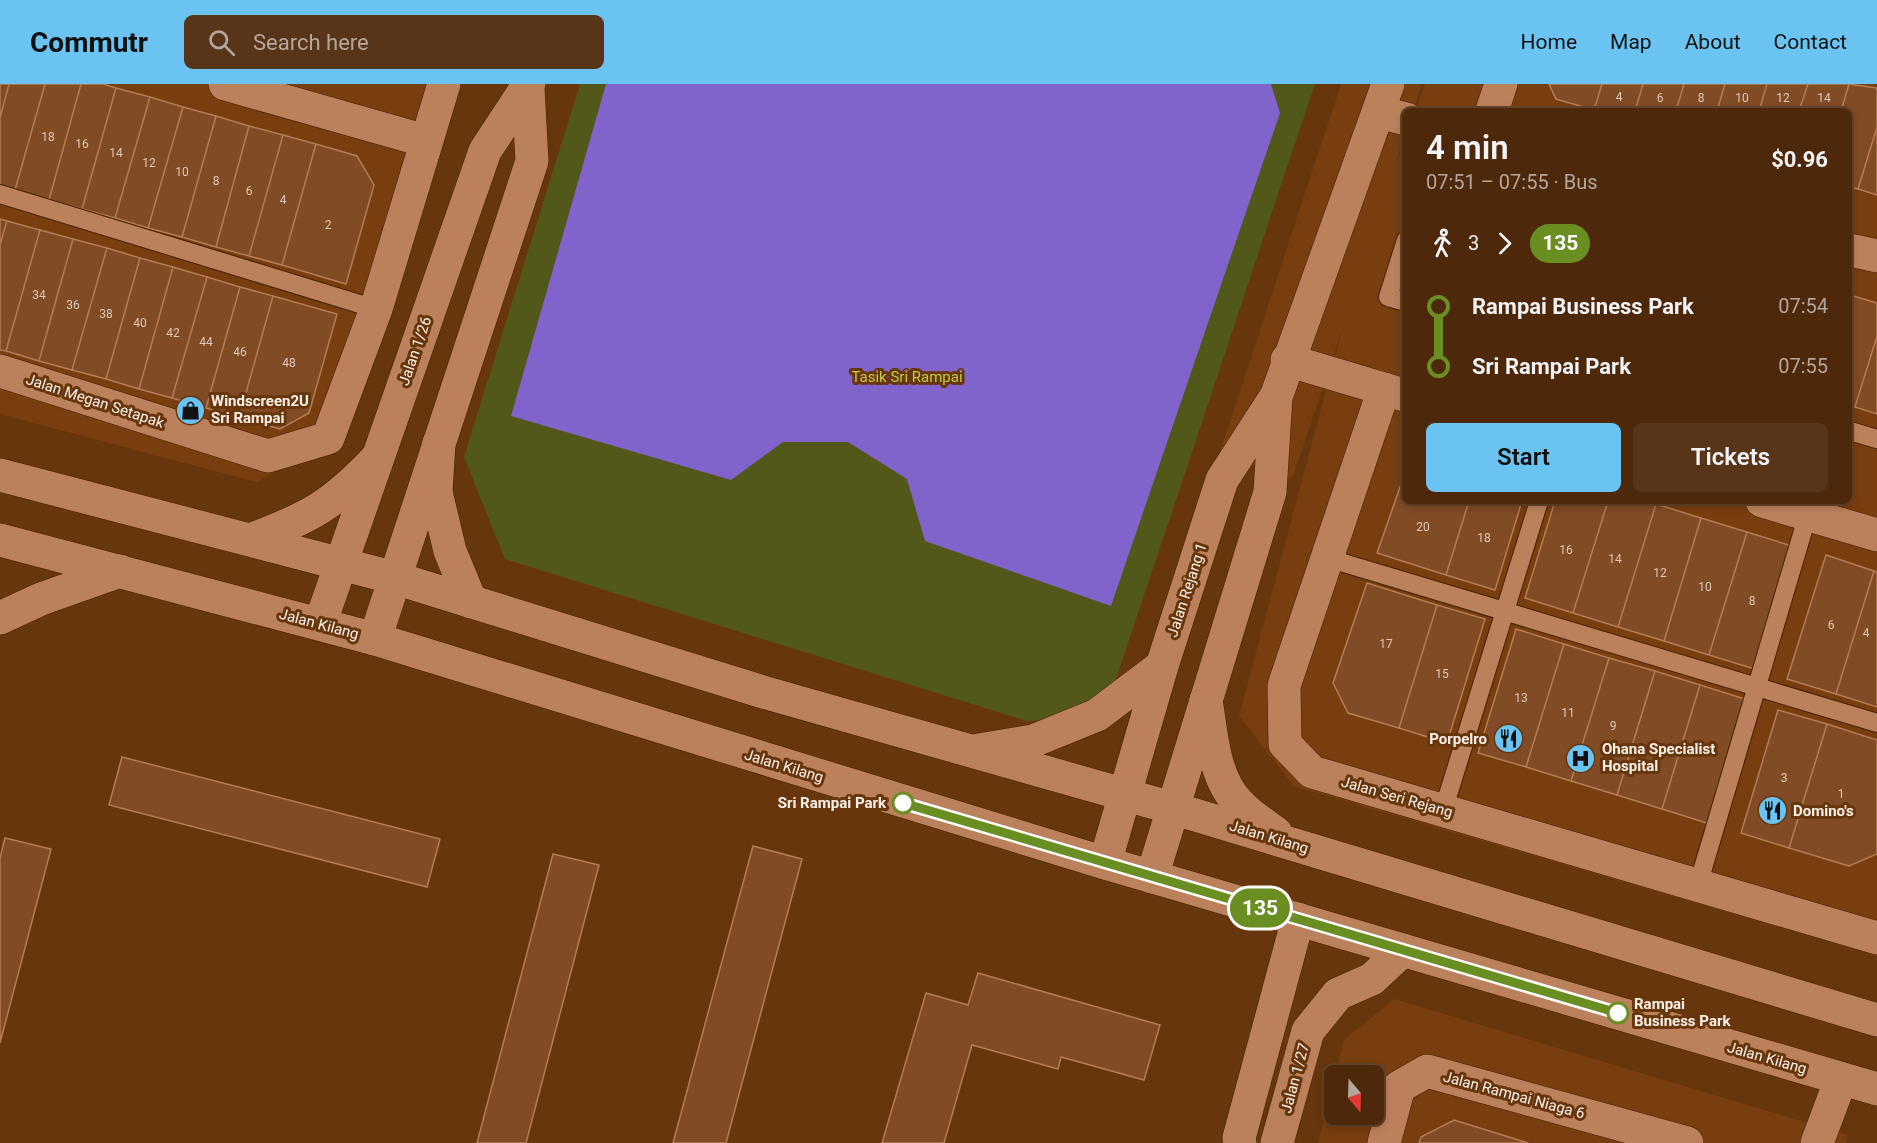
<!DOCTYPE html>
<meta charset="utf-8">
<style>
:root{--surface:#4e280a;--page:#583418;--text:#f1f3f6;--muted:#b3a69c;--line:#65442b;--accent:#6bc3f2}
body{margin:0;font-family:Roboto,sans-serif;background:var(--page);color:var(--text);height:100vh;display:flex;flex-direction:column;font-size:22px;white-space:nowrap}
*{box-sizing:border-box;margin:0}
p{font-size:20px;color:var(--muted)}
.icon{flex:none;width:33px;height:33px;fill:none;stroke:currentColor;stroke-width:2;stroke-linecap:round;stroke-linejoin:round}
.map{position:relative;flex:1;overflow:hidden}
.panel{position:absolute;left:1402px;top:24px;width:450px;height:396px;display:flex;flex-direction:column;background:var(--surface);border-radius:9px;box-shadow:0 3px 9px #0003,0 0 0 2px var(--line)}
.panel>*{flex:none}
.badge{padding:0 12px;border-radius:20px;font-size:21px;line-height:39px}
.needle{width:39px;rotate:161deg}
.fabs{position:absolute;left:1324px;top:981px;display:grid;gap:12px}
.fabs a{display:grid;place-items:center;width:60px;height:60px;border-radius:9px;background:var(--surface);box-shadow:0 3px 9px #0003,0 0 0 2px var(--line);font-size:30px}
.map>.badge{position:absolute;translate:-50% -50%;box-shadow:0 0 0 3px #fff}
.legs{display:flex;align-items:center;gap:9px;height:66px;padding:0 24px;font-size:20px}
.legs p{margin-inline-start:auto}
.overview{display:flex;align-items:center;justify-content:space-between;height:102px;padding:0 24px}
h1{font-size:33px;font-weight:600;line-height:45px}
.action{display:flex;gap:12px;margin-top:auto;padding:12px 24px}
.action a{flex:1;height:69px;border-radius:9px;background:var(--accent);color:#111;font-size:24px;font-weight:600;line-height:69px;text-align:center}
.action a+a{background:var(--page);color:var(--text)}
ul{padding:0 24px;list-style:none}
li{display:flex;align-items:center;gap:21px;height:60px;font-size:22px}
li i{display:grid;place-items:center;width:9px;height:100%;margin:0 8px;background:currentColor}
li i::after{content:'';width:15px;height:15px;margin:-8px;border:4px solid;border-radius:50%;background:var(--surface)}
li p{margin-inline-start:auto}
li:first-child i{background:linear-gradient(#0000 50%,currentColor 0)}
li:last-child i{background:linear-gradient(currentColor 50%,#0000 0)}
header{display:flex;align-items:center;gap:36px;box-sizing:border-box;height:84px;padding:0 30px;background:var(--accent);color:#111}
header strong{font-size:28px}
nav{display:flex;gap:33px;margin-inline-start:auto;font-size:21px}
.search{width:420px;height:54px;background:var(--page);display:flex;align-items:center;gap:15px;box-sizing:border-box;padding:0 21px;border-radius:9px;color:var(--muted);font-size:22px}
.map>svg:first-child{display:block}
.built{fill:#783e0f}
.green{fill:#52571a}
.water{fill:#8063cb}
.building{fill:#804b25;stroke:#b57c56;stroke-width:1.5}
.lines{fill:none;stroke-linecap:round;stroke-linejoin:round}
.service-casing{stroke:#451f02;stroke-width:20}
.minor-casing{stroke:#451f02;stroke-width:34}
.tertiary-casing{stroke:#451f02;stroke-width:34}
.secondary-casing{stroke:#451f02;stroke-width:34}
.service{stroke:#bb815c;stroke-width:18}
.minor{stroke:#bb815c;stroke-width:33}
.tertiary{stroke:#bb815c;stroke-width:33}
.secondary{stroke:#bb815c;stroke-width:33}
.line-1-casing{stroke:#fff;stroke-width:14}
.line-1{stroke:#6b8e23;stroke-width:9}
.stop-1-dot{fill:#fff;stroke:#6b8e23;stroke-width:3}
.labels{text-anchor:middle;stroke-width:6;stroke-linejoin:round;paint-order:stroke}
.number-label{font-size:12px;fill:#dec8b8}
.street-label{font-size:15px;fill:#fef1e9;stroke:#68360d}
.park-label{font-size:15px;fill:#c0ca4c;stroke:#68360d}
.poi-label{font-size:15px;font-weight:bold;fill:#fef1e9;stroke:#68360d;text-anchor:start}
.stop-label{font-size:15px;font-weight:bold;fill:#fef1e9;stroke:#68360d;text-anchor:end}
</style>
<header>
<strong>Commutr</strong>
<div class="search"><svg class="icon" aria-label="search" viewBox="0 0 24 24"><circle cx="10" cy="10" r="6"/><path d="M15 15l6 6"/></svg>Search here</div>
<nav><a>Home</a><a>Map</a><a>About</a><a>Contact</a></nav>
</header>
<div class="map">
<svg width="1877" height="1059" viewBox="0 0 1877 1059">
<rect width="100%" height="100%" fill="#68360d"/>
<path class="built" d="M 0,0 L 458,0 L 343,354 L 256,398 L 0,330 Z
M 1341,0 L 1422,0 L 1393,88 L 1405,55 L 1406,417 L 1850,417 L 1850,27 L 1415,27 L 1425,0 L 1877,0 L 1877,872 L 1294,702 L 1239,632 L 1343,243 L 1292,395 L 1219,371 Z
M 1394,915 L 1848,1051 L 1846,1059 L 1318,1059 L 1335,993 L 1335,1030 L 1374,1030 L 1374,992 L 1335,991 L 1344,956 Z"/>
<path class="green" d="M 580,0 L 1315,0 L 1114,601 L 1061,636 L 1027,637 L 505,475 L 464,373 Z"/>
<path class="water" d="M 606,0 L 1271,0 L 1280,29 L 1111,522 L 925,457 L 907,395 L 848,358 L 783,358 L 731,396 L 511,332 Z"/>
<path class="building" d="M 0,0 L 9,0 L 0,34 Z
M 9,0 L 45,0 L 15,106 L 0,102 L 0,34 Z
M 45,0 L 81,0 L 49,116 L 15,106 Z
M 81,0 L 103,0 L 116,4 L 82,125 L 49,116 Z
M 1549,0 L 1602,0 L 1594,26 L 1556,15 Z
M 1602,0 L 1643,0 L 1635,27 L 1594,26 Z
M 1643,0 L 1684,0 L 1676,27 L 1635,27 Z
M 1684,0 L 1725,0 L 1717,27 L 1676,27 Z
M 1725,0 L 1767,0 L 1759,27 L 1717,27 Z
M 1767,0 L 1808,0 L 1799,27 L 1759,27 Z
M 1808,0 L 1849,0 L 1841,27 L 1799,27 Z
M 1849,0 L 1877,4 L 1877,43 L 1858,105 L 1850,103 L 1850,27 L 1841,27 Z
M 116,4 L 150,13 L 115,134 L 82,125 Z
M 150,13 L 183,23 L 148,144 L 115,134 Z
M 183,23 L 216,32 L 182,153 L 148,144 Z
M 216,32 L 249,42 L 216,163 L 182,153 Z
M 249,42 L 283,51 L 249,172 L 216,163 Z
M 1877,43 L 1877,111 L 1858,105 Z
M 283,51 L 316,60 L 282,181 L 249,172 Z
M 316,60 L 357,72 L 374,101 L 346,200 L 282,181 Z
M 0,135 L 7,137 L 0,161 Z
M 7,137 L 40,146 L 6,267 L 0,266 L 0,161 Z
M 40,146 L 73,155 L 39,277 L 6,267 Z
M 73,155 L 107,164 L 72,286 L 39,277 Z
M 107,164 L 140,174 L 106,295 L 72,286 Z
M 140,174 L 173,183 L 139,305 L 106,295 Z
M 173,183 L 207,193 L 172,314 L 139,305 Z
M 207,193 L 240,203 L 206,324 L 172,314 Z
M 240,203 L 273,212 L 239,334 L 206,324 Z
M 1850,211 L 1877,219 L 1877,252 L 1855,323 L 1850,322 Z
M 273,212 L 337,230 L 309,329 L 280,345 L 239,334 Z
M 1877,252 L 1877,330 L 1855,323 Z
M 1406,386 L 1406,417 L 1469,417 L 1446,491 L 1377,469 Z
M 1469,417 L 1522,417 L 1495,506 L 1446,491 Z
M 1555,417 L 1608,417 L 1573,529 L 1525,514 Z
M 1608,417 L 1647,417 L 1656,420 L 1618,543 L 1573,529 Z
M 1656,420 L 1701,434 L 1664,557 L 1618,543 Z
M 1701,434 L 1747,448 L 1709,571 L 1664,557 Z
M 1747,448 L 1795,463 L 1758,586 L 1709,571 Z
M 1826,471 L 1874,487 L 1836,610 L 1787,595 Z
M 1874,487 L 1877,488 L 1877,623 L 1836,610 Z
M 1367,499 L 1437,521 L 1399,644 L 1348,629 L 1333,599 Z
M 1437,521 L 1485,535 L 1447,659 L 1399,644 Z
M 1516,545 L 1564,560 L 1526,683 L 1478,669 Z
M 1564,560 L 1609,574 L 1571,697 L 1526,683 Z
M 1609,574 L 1655,587 L 1617,711 L 1571,697 Z
M 1655,587 L 1700,601 L 1662,725 L 1617,711 Z
M 1700,601 L 1748,616 L 1710,740 L 1662,725 Z
M 1778,626 L 1827,640 L 1789,764 L 1741,749 Z
M 1827,640 L 1877,656 L 1877,770 L 1849,782 L 1789,764 Z
M 122,673 L 440,755 L 427,803 L 109,721 Z
M 5,754 L 51,765 L 0,959 L 0,774 Z
M 753,762 L 802,775 L 726,1059 L 673,1059 Z
M 553,770 L 599,781 L 526,1059 L 477,1059 Z
M 978,889 L 1160,941 L 1144,996 L 1061,973 L 1058,985 L 972,961 L 944,1059 L 882,1059 L 926,909 L 968,921 Z
M 1454,1036 L 1528,1059 L 1419,1059 L 1421,1053 Z"/>
<g class="lines">
<defs>
<path id="service" d="M 0,110 L 376,225
M 1406,156 L 1388,213 L 1406,218
M 1850,347 L 1877,355
M 1327,474 L 1877,639
M 1443,727 L 1539,417
M 1698,801 L 1808,430"/>
<path id="minor" d="M 225,0 L 426,57
M 1492,27 L 1501,0
M 1379,28 L 1406,35
M 1850,166 L 1877,172
M 1287,276 L 1404,311
M 0,287 L 268,372 L 328,354 L 376,225 L 444,0
M 1384,305 L 1284,602 L 1285,660 L 1312,688 L 1877,854
M 1762,417 L 1877,451
M 320,540 L 485,67 L 529,0
M 375,555 L 532,77 L 528,4
M 1240,1059 L 1239,1054 L 1298,835
M 1277,1059 L 1308,947 L 1338,910 L 1372,895 L 1403,866
M 1384,1059 L 1399,1003 L 1427,987 L 1687,1059
M 1817,1059 L 1841,995"/>
<path id="tertiary" d="M 1105,779 L 1162,582 L 1222,396 L 1275,314
M 1152,793 L 1270,408 L 1276,313 L 1388,0"/>
<path id="secondary" d="M 439,359 L 436,408 L 450,467 L 471,518
M 0,391 L 395,494 L 763,608 L 1172,724 L 1877,936
M 0,456 L 375,555 L 1105,779 L 1877,1005
M 250,456 C 311,433 333,421 378,373
M 0,534 L 41,515 L 120,487
M 1206,616 C 1211,646 1213,684 1231,710 C 1242,726 1261,738 1276,749
M 979,666 L 1033,657 L 1097,631 L 1162,582"/>
</defs>
<use href="#service" class="service-casing"/>
<use href="#minor" class="minor-casing"/>
<use href="#tertiary" class="tertiary-casing"/>
<use href="#secondary" class="secondary-casing"/>
<use href="#service" class="service"/>
<use href="#minor" class="minor"/>
<use href="#tertiary" class="tertiary"/>
<use href="#secondary" class="secondary"/>
</g>
<g class="lines">
<defs>
<path id="line-1" d="M 903,719 L 1618,929"/>
</defs>
<use href="#line-1" class="line-1-casing"/>
<use href="#line-1" class="line-1"/>
</g>
<defs>
<symbol id="shop-disc" viewBox="-11 -11 22 22"><circle r="9.5" fill="#6bc3f2" stroke="#68360d"/><path d="M-5-2.5h2.3a2.7 3.5 0 0 1 5.4 0H5L5.5 6h-11ZM-1.5-2.5h3a1.5 2.3 0 0 0-3 0Z" fill="#111"/></symbol>
<symbol id="restaurant-disc" viewBox="-11 -11 22 22"><circle r="9.5" fill="#6bc3f2" stroke="#68360d"/><path d="M-5-6h1v4h1v-4h1v4h1v-4h1v5L-1.5 .5V6h-2V.5L-5-1ZM5-6V6H3V1.5H1.5Q1.5-4 5-6Z" fill="#111"/></symbol>
<symbol id="hospital-disc" viewBox="-11 -11 22 22"><circle r="9.5" fill="#6bc3f2" stroke="#68360d"/><path d="M-5-5h3v3.5h4V-5h3V5h-3V1.5h-4V5h-3Z" fill="#111"/></symbol>
</defs>
<g fill-rule="evenodd">
<use href="#shop-disc" x="174" y="310" width="33" height="33"/>
<use href="#restaurant-disc" x="1492" y="638" width="33" height="33"/>
<use href="#hospital-disc" x="1564" y="658" width="33" height="33"/>
<use href="#restaurant-disc" x="1756" y="710" width="33" height="33"/>
</g>
<g class="stop-1-dot">
<circle cx="903" cy="719" r="10"/>
<circle cx="1618" cy="929" r="10"/>
</g>
<g class="labels">
<g class="number-label">
<text x="1619" y="17">4</text>
<text x="1660" y="18">6</text>
<text x="1701" y="18">8</text>
<text x="1742" y="18">10</text>
<text x="1783" y="18">12</text>
<text x="1824" y="18">14</text>
<text x="48" y="57">18</text>
<text x="82" y="64">16</text>
<text x="116" y="73">14</text>
<text x="149" y="83">12</text>
<text x="182" y="92">10</text>
<text x="216" y="101">8</text>
<text x="249" y="111">6</text>
<text x="283" y="120">4</text>
<text x="328" y="145">2</text>
<text x="39" y="215">34</text>
<text x="73" y="225">36</text>
<text x="106" y="234">38</text>
<text x="140" y="243">40</text>
<text x="173" y="253">42</text>
<text x="206" y="262">44</text>
<text x="240" y="272">46</text>
<text x="289" y="283">48</text>
<text x="1423" y="447">20</text>
<text x="1484" y="458">18</text>
<text x="1566" y="470">16</text>
<text x="1615" y="479">14</text>
<text x="1660" y="493">12</text>
<text x="1705" y="507">10</text>
<text x="1752" y="521">8</text>
<text x="1831" y="545">6</text>
<text x="1866" y="553">4</text>
<text x="1386" y="564">17</text>
<text x="1442" y="594">15</text>
<text x="1521" y="618">13</text>
<text x="1568" y="633">11</text>
<text x="1613" y="646">9</text>
<text x="1784" y="698">3</text>
<text x="1841" y="714">1</text>
</g>
<g class="street-label">
<text transform="translate(415 267) rotate(-71)" y="5">Jalan 1/26</text>
<text transform="translate(95 317) rotate(18)" y="5">Jalan Megan Setapak</text>
<text transform="translate(1187 506) rotate(-72)" y="5">Jalan Rejang 1</text>
<text transform="translate(319 540) rotate(15)" y="5">Jalan Kilang</text>
<text transform="translate(784 682) rotate(17)" y="5">Jalan Kilang</text>
<text transform="translate(1397 713) rotate(16)" y="5">Jalan Seri Rejang</text>
<text transform="translate(1269 753) rotate(17)" y="5">Jalan Kilang</text>
<text transform="translate(1767 974) rotate(16)" y="5">Jalan Kilang</text>
<text transform="translate(1295 994) rotate(-75)" y="5">Jalan 1/27</text>
<text transform="translate(1514 1011) rotate(15)" y="5">Jalan Rampai Niaga 6</text>
</g>
<g class="park-label">
<text x="907" y="298">Tasik Sri Rampai</text>
</g>
<g class="poi-label">
<text x="211" y="322">Windscreen2U<tspan x="211" dy="17">Sri Rampai</tspan></text>
<text x="1487" y="660" text-anchor="end">Porpelro</text>
<text x="1602" y="670">Ohana Specialist<tspan x="1602" dy="17">Hospital</tspan></text>
<text x="1793" y="732">Domino's</text>
</g>
<g class="stop-label">
<text x="886" y="724">Sri Rampai Park</text>
<text x="1634" y="925" text-anchor="start">Rampai<tspan x="1634" dy="17">Business Park</tspan></text>
</g>
</g>
</svg>
<div class="fabs">
<a><svg class="needle" viewBox="-14 -14 28 28"><path d="M0-13l5 13h-10z" fill="#e53935"/><path d="M0 13l5-13h-10z" fill="#b3a69c"/></svg></a>
</div>
<b class="badge" style="left:1260px;top:824px;background:#6b8e23;color:#fff">135</b>
<section class="panel">
<div class="overview"><div><h1>4 min</h1><p>07:51 – 07:55 · Bus</p></div><b>$0.96</b></div>
<div class="legs"><svg class="icon" aria-label="walk" viewBox="0 0 24 24"><circle cx="13" cy="4" r="2"/><path d="M13 8l-2 6 4 7M11 14l-3 7M7 12l3-4h3l4 4"/></svg>3<svg class="icon" aria-label="forward" viewBox="0 0 24 24"><path d="M9 5l7 7-7 7"/></svg><b class="badge" style="background:#6b8e23;color:#fff">135</b></div>
<ul>
<li><i style="color:#6b8e23"></i><b>Rampai Business Park</b><p>07:54</p></li>
<li><i style="color:#6b8e23"></i><b>Sri Rampai Park</b><p>07:55</p></li>
</ul>
<div class="action"><a>Start</a><a>Tickets</a></div>
</section>
</div>
